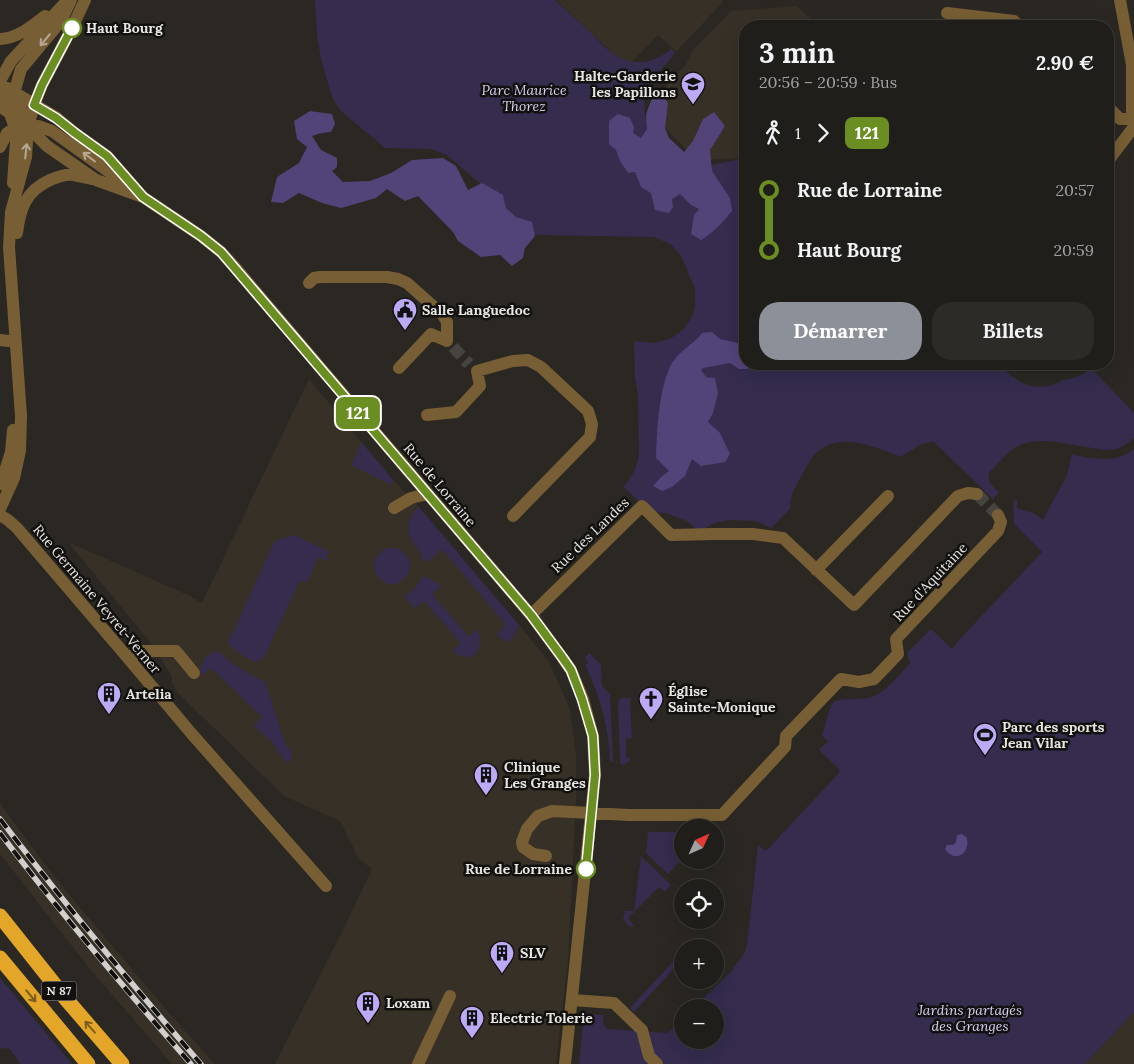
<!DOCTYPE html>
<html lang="fr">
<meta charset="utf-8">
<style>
:root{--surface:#201e1a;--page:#2d2b27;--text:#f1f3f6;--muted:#a2a2a2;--line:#3d3c39;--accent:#8c9099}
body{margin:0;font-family:Lora,serif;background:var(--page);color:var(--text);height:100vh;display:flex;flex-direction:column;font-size:19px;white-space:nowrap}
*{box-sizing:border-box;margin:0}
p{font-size:16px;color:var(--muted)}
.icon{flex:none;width:28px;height:28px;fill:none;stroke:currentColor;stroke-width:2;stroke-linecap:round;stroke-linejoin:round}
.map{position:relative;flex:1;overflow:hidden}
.drawer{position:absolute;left:739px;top:20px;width:375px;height:350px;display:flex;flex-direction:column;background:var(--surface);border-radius:20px;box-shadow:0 5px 20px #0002,0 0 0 1px var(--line)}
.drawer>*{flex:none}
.badge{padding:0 10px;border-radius:8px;font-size:18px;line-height:32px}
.needle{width:32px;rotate:45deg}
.controls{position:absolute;left:674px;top:819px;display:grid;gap:10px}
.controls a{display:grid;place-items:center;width:50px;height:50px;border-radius:50%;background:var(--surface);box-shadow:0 5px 20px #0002,0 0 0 1px var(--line);font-size:25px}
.map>.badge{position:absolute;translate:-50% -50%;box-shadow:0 0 0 2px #fff}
.legs{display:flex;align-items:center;gap:8px;height:55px;padding:0 20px;font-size:16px}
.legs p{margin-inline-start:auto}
.headline{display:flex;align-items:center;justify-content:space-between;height:85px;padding:0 20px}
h1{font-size:28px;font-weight:700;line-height:38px}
.primary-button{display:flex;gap:10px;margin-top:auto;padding:10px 20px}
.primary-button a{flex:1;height:58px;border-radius:20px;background:var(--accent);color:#fff;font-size:20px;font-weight:700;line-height:58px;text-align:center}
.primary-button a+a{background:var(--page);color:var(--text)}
ul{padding:0 20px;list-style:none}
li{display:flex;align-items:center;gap:18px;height:60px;font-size:19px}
li i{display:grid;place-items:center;width:8px;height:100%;margin:0 6px;background:currentColor}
li i::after{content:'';width:12px;height:12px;margin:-6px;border:4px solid;border-radius:50%;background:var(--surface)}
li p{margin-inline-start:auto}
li:first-child i{background:linear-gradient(#0000 50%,currentColor 0)}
li:last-child i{background:linear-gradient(currentColor 50%,#0000 0)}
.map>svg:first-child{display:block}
.built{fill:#373026}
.green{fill:#352c4e}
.forest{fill:#524379}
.water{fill:#56487e}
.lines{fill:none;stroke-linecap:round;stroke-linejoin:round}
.minor-tunnel{stroke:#474440;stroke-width:12;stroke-dasharray:12 6;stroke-linecap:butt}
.minor{stroke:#775e34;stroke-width:12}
.highway{stroke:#e4a628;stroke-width:15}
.rail-casing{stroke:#d2d0cc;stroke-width:5.5}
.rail{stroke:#12110f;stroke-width:4;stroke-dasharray:11;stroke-linecap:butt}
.oneway{stroke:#b5a893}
.oneway2{stroke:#7b5c1c}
.line-1-casing{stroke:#fff;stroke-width:11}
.line-1{stroke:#6b8e23;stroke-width:8}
.stop-1-dot{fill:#fff;stroke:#6b8e23;stroke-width:2.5}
.labels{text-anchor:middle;stroke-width:5;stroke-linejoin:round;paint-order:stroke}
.shield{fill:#12110f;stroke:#a7a5a2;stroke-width:1}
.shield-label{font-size:12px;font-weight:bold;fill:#e7e5e1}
.stop-label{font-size:14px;font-weight:bold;fill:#e7e5e1;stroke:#12110f;text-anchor:start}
.poi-label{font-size:14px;font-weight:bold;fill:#e7e5e1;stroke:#12110f;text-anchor:start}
.park-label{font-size:14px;font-style:italic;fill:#d8d1f4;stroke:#12110f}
.street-label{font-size:14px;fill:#e7e5e1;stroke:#12110f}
</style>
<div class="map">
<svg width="1134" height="1064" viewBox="0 0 1134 1064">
<rect width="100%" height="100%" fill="#2b2823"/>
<path class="built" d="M 556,0 L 721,0 L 723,2 L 676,52 L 658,35 L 627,67 Z
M 797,6 L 818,26 L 745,26 L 745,158 L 697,160 L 661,124 L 659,93 L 686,65 L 692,51 L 731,11 Z
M 309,379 L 393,480 L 419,507 L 519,625 L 549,662 L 569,707 L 576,754 L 576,798 L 568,961 L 556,1064 L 275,1064 L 343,930 L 372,869 L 359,859 L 340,821 L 284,796 L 176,691 L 172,683 L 172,676 L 150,642 L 68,542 L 190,596 L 202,603 Z
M 0,803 L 31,846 L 72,898 L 169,1013 L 215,1064 L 172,1064 L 89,968 L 0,854 Z
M 1134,1012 L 1134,1064 L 1085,1064 Z"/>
<path class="green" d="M 315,0 L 555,0 C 567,11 580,23 592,34 C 599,41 606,49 615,55 C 634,67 655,63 671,49 L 675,52 L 669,61 L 654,77 L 650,84 L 644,99 L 645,116 L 648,123 L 657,137 L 707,166 L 745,158 L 745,364 L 998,364 C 1012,378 1027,390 1048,386 C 1054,385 1058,382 1063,380 C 1067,379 1071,379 1074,378 C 1080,376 1086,372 1092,369 L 1134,413 L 1134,438 C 1128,443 1122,448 1115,449 C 1107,451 1099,449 1092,448 C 1070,445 1041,436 1020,445 C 1008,450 1000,462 991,471 L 989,472 C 987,482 992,486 999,492 L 993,499 L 933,441 L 920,445 L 901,457 C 872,446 834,428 811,459 C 808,463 806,468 803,473 C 796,485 790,494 790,509 L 771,528 L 763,524 L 755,521 L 730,520 L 714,523 L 702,530 L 697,530 L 687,521 L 679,518 L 666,513 L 651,512 L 623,487 C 633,476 638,466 639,451 L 638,395 L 635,377 L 634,341 L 653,343 L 670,339 L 684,329 L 693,315 L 695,306 L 695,289 L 682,258 L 677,251 L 670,244 L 654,237 L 539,235 L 534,234 L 526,228 L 482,185 L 447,155 L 431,149 L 385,148 L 341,111 L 336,104 L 331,94 L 321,59 L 317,36 Z
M 362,443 L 393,480 L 391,485 L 351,465 Z
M 1134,449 L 1134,1012 L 1085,1064 L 579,1064 L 584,1014 L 603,1015 L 603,1024 L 607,1029 L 668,1033 L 682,1019 L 682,1040 L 715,1040 L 715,1008 L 694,1007 L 734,969 L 734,967 L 744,954 L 747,945 L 758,845 L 766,851 L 839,773 L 839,769 L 819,750 L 826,743 L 828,742 L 822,735 C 826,727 828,707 834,702 C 838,698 863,700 872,697 C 887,691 899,675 910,663 L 907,653 L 931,629 L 952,649 L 960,639 L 1042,552 L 1014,524 L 1013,500 L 1017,501 L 1017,508 L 1033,513 L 1043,520 L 1067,475 L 1072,454 C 1084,458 1108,461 1120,457 C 1125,455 1129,452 1134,449 Z
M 419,507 L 519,625 L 510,642 L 498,636 L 498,632 L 506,625 L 442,549 L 427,562 L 423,560 C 420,550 416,547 411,539 C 405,529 410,514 419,507 Z
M 294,535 L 330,552 L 330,553 L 327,553 L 326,558 L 328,559 L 328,561 L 318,557 L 307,583 L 300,580 L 264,657 C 262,659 259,661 257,661 C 248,662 233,648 227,642 L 233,633 L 273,544 L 278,540 Z
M374 566a18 18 0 1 1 36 0a18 18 0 1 1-36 0Z
M 423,576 L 435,581 L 442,586 L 432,594 L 469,637 L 477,629 C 483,640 480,659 464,657 C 460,656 456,653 452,651 L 461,643 L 424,601 L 415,608 L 404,597 C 413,591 418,585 423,576 Z
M 218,651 C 232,665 247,673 265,682 L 286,746 L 292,751 L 291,759 L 287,764 L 271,741 L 254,726 L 262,717 L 211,668 L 203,675 L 200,671 C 204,657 204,657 218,651 Z
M 589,653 L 601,665 L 602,686 L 610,694 L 613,762 L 610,762 C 609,728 600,695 585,665 L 588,663 L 585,658 Z
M 621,698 L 634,698 L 631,699 L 630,701 L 632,738 L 626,739 L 626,757 L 629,757 L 630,761 L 623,765 L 620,763 L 618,702 Z
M 648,832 L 682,832 L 682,859 L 668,874 L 646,853 Z
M 641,856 L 671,885 L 665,892 L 659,887 L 628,918 L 634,926 L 630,927 L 623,919 L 625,911 L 634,911 Z
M 682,952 L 682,960 L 634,1012 L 630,1008 Z
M 0,978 L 72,1064 L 20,1064 L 10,1049 L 0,1048 Z"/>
<path class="forest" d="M 653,96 L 664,96 L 668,103 L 665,128 L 669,138 L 684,152 L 693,141 L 703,119 L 714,112 L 725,126 L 710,150 L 712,171 L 730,198 L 732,211 C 723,222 713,233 701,240 L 691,234 L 694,215 L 699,209 L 691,205 L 680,194 L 672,199 L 673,207 L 669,213 L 655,210 L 651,193 L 641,187 L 635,172 L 628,173 L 620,161 L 616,150 L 609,144 L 609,121 L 618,114 L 630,118 L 634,127 L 633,133 L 641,138 L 647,129 L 646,114 Z
M 310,111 L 332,114 L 335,124 L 331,132 L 322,133 L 312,136 L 321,150 L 337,158 L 337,167 L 332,171 L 343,182 L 370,181 L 391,173 L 412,160 L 443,158 L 456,166 L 468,190 L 482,183 L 503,195 L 506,208 L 516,217 L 532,222 L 535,236 L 525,248 L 523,258 L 512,266 L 500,255 L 481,257 L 458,241 L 453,232 L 418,196 L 405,201 L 387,189 L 376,198 L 341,208 L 322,203 L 299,193 L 283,203 L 271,202 L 277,177 L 299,163 L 307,147 L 297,139 L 294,121 Z
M 712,332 L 720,339 L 734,342 L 745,346 L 745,364 L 750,364 L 748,369 L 739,369 L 730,363 L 703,368 L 701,370 L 706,377 L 715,378 L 718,393 L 713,413 L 708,422 L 720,433 L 730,454 L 725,462 L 701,466 L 692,459 L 685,476 L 672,487 L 662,491 L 653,486 L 661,477 L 669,471 L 656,458 C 657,431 658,403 666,377 C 668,373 669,367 672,363 C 680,350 693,345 702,333 Z"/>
<path class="water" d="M 962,834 L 967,838 C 967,840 968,844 967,846 C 964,859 951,859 945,849 L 947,845 L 953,845 L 956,842 L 957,835 Z"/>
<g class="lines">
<path class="minor-tunnel" d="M 453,347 L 469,364
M 977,494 L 998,515"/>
<path class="minor" d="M 1120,0 L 1132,65 L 1132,111
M 947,13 L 1014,21 L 1019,26
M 0,39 C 18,38 32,26 45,16
M 0,81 L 11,61 L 66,2
M 0,84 L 57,118 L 75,133 L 107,156 L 141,195
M 0,86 L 15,128 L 16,141 L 13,183
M 0,106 L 28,127 L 47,146 L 96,180 L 143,197 L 201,236 L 221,252 L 233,265 L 531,615 L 562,657 L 571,670 L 583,699 L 593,736 L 595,775 L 565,1064
M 1108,107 L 1120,119 L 1134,119
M 28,127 L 14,93 L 21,69 L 61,21 L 71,0
M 0,147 L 7,133 L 15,128 L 38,126 L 52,131 L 123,182
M 1108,161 L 1133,128
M 17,233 C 20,208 26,191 50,180 C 57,177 65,174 73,175 C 79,176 86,178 92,179
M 309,283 L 314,278 L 320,277 L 387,277 L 398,279 L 407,283 L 443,315 L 447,322 L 447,341 L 431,334 L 399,368
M 0,340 L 8,341
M 427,415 L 456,412 L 480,386 L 477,371 L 513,361 L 528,360 L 541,367 L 588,411 L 592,424 L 590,437 L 513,516
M 0,484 L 4,474 L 11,452 L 13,430
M 394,508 L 411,498 L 427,494
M 0,509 L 14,478 L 20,451 L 21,416 L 9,247 L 11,212 L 26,157 L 28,127 L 34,105 L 42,85 L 72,28 L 85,0
M 0,515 L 8,520 L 17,528 L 128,658 L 191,733 L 326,886
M 816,570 L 888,496
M 531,615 L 642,506 L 671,535 L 714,534 L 753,534 L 783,538 L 854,605 L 958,496 L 968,493 L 977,494
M 128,658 L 143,651 L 176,651 L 194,673
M 546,856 L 533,854 L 523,847 L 522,842 L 527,829 L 538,816 L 552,811 L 629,815 L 722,815 L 785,747 L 786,736 L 841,679 L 859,682 L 874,679 L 898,654 L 896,639 L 998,531 L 1001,522 L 998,515
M 572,1000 L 614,1003 L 642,1030 L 649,1056 L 657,1064
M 418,1064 L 450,996"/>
<path class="highway" d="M 0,916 L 66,999 L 122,1064
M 0,958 L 88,1064"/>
<defs>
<path id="rail" d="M 0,819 C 64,903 132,985 201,1064
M 0,833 C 60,913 125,989 191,1064"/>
</defs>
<use href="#rail" class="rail-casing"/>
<use href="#rail" class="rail"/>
</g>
<defs><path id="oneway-shaft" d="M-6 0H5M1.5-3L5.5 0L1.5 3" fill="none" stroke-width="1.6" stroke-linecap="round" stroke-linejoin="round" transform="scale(1.25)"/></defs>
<g class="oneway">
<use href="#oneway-shaft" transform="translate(45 40) rotate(130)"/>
<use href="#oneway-shaft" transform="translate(26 151) rotate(-84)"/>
<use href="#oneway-shaft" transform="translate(89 157) rotate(-143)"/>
</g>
<g class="oneway2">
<use href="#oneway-shaft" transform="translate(31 996) rotate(50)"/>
<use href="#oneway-shaft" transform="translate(90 1027) rotate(-131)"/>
</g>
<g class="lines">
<defs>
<path id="line-1" d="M 72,28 L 42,85 L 34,105 L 56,118 L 75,133 L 107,156 L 143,197 L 201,236 L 221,252 L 233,266 L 531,615 L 562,657 L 571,670 L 582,699 L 593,736 L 595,775 L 586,869"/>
</defs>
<use href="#line-1" class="line-1-casing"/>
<use href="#line-1" class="line-1"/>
</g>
<defs>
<symbol id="school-pin" viewBox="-11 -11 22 30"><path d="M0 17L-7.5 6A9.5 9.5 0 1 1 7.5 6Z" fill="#bcaaf6" stroke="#12110f"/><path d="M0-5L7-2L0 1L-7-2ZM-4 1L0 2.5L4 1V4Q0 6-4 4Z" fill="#111"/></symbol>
<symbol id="civic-pin" viewBox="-11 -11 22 30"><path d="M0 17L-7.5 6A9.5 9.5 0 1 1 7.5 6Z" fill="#bcaaf6" stroke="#12110f"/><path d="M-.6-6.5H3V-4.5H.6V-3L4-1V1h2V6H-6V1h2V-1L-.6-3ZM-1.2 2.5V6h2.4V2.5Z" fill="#111"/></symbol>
<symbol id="building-pin" viewBox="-11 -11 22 30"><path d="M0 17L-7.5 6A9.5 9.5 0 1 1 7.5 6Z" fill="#bcaaf6" stroke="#12110f"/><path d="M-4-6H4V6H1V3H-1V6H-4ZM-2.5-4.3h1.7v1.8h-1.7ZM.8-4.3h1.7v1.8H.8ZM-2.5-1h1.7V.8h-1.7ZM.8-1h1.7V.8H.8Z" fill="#111"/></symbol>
<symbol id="church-pin" viewBox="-11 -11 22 30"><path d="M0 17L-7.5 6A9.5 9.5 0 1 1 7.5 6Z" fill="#bcaaf6" stroke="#12110f"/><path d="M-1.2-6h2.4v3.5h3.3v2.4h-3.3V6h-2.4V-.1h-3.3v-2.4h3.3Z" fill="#111"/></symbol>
<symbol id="stadium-pin" viewBox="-11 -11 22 30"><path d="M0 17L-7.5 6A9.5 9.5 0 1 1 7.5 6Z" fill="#bcaaf6" stroke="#12110f"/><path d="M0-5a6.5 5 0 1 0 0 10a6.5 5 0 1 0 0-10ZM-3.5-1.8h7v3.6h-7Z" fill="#111"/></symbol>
</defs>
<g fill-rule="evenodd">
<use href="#school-pin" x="679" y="70" width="28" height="38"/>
<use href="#civic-pin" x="391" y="296" width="28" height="38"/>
<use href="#building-pin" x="95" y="680" width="28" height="38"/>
<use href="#church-pin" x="637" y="685" width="28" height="38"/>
<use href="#stadium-pin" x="971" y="721" width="28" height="38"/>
<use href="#building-pin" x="472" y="761" width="28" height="38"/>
<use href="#building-pin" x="488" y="939" width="28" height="38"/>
<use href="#building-pin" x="354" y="989" width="28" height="38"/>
<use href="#building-pin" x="458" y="1004" width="28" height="38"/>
</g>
<g class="stop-1-dot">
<circle cx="72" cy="28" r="9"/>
<circle cx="586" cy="869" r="9"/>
</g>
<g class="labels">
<rect class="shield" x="41.5" y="981.5" width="35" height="19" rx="4"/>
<g class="shield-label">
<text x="59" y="995">N 87</text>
</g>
<g class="stop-label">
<text x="86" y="33">Haut Bourg</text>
<text x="572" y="874" text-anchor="end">Rue de Lorraine</text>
</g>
<g class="poi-label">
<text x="676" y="81" text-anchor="end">Halte-Garderie<tspan x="676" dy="16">les Papillons</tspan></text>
<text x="422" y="315">Salle Languedoc</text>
<text x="668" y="696">Église<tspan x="668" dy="16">Sainte-Monique</tspan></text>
<text x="126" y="699">Artelia</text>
<text x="1002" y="732">Parc des sports<tspan x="1002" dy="16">Jean Vilar</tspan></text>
<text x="504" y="772">Clinique<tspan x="504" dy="16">Les Granges</tspan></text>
<text x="520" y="958">SLV</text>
<text x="386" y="1008">Loxam</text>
<text x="490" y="1023">Electric Tolerie</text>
</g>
<g class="park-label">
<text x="524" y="95">Parc Maurice<tspan x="524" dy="16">Thorez</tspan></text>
<text x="970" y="1015">Jardins partagés<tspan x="970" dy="16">des Granges</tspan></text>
</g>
<g class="street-label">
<text transform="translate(440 485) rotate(50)" y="5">Rue de Lorraine</text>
<text transform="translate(590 535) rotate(-44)" y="5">Rue des Landes</text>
<text transform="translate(930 582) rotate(-47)" y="5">Rue d'Aquitaine</text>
<text transform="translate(97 599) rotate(50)" y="5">Rue Germaine Veyret-Verner</text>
</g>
</g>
</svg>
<div class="controls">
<a><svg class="needle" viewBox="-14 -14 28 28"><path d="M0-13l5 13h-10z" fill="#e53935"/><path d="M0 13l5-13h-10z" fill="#a2a2a2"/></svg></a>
<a><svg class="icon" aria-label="locate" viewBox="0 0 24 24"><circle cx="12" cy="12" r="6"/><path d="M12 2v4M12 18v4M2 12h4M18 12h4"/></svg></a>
<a>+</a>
<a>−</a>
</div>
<b class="badge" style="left:358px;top:413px;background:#6b8e23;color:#fff">121</b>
<section class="drawer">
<div class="headline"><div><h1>3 min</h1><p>20:56 – 20:59 · Bus</p></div><b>2.90 €</b></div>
<div class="legs"><svg class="icon" aria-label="walk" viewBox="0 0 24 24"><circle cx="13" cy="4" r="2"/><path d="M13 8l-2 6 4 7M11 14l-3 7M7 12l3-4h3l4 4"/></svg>1<svg class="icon" aria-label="forward" viewBox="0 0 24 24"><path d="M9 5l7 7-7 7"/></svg><b class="badge" style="background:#6b8e23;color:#fff">121</b></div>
<ul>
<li><i style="color:#6b8e23"></i><b>Rue de Lorraine</b><p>20:57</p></li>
<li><i style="color:#6b8e23"></i><b>Haut Bourg</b><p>20:59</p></li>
</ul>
<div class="primary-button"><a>Démarrer</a><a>Billets</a></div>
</section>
</div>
